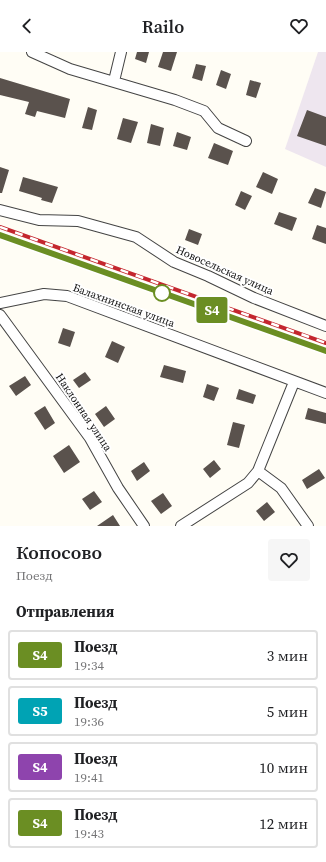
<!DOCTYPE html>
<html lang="ru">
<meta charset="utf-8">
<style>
:root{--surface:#fff;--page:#f6f6f6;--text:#202124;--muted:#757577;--line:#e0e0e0}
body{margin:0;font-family:"Source Serif 4",serif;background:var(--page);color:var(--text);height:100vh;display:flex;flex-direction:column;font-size:15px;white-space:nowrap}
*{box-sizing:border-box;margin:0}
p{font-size:13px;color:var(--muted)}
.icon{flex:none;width:22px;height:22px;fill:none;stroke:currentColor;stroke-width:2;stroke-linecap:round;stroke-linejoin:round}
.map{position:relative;height:474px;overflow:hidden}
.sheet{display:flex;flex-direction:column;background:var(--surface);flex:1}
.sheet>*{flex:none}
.badge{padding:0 8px;border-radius:3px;font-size:14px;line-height:26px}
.map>.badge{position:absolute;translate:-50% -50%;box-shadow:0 0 0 2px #fff}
h2{padding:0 16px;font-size:15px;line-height:36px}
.round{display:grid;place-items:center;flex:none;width:42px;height:42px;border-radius:4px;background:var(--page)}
.summary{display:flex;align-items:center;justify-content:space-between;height:68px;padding:0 16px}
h1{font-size:19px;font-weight:600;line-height:30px}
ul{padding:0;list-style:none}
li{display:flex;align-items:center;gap:12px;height:50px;margin:0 8px 6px;padding:0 8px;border:2px solid var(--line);border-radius:4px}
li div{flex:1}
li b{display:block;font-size:15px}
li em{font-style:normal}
li .badge{min-width:44px;font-weight:700;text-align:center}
header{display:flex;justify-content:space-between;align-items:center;height:52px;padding:0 16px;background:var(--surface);font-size:18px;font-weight:600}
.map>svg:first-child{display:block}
.industrial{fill:#eee6ef}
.building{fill:#5a524d}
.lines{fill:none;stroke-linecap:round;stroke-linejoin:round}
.street-casing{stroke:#444;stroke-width:12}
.street{stroke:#fff;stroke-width:10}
.rail-casing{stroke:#c4262e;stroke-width:4}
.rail{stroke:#fff;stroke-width:2.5;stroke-dasharray:8;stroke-linecap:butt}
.line-casing{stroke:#fff;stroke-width:9}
.line{stroke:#6b8e23;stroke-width:6}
.stop-dot{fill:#fff;stroke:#6b8e23;stroke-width:2}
.labels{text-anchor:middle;stroke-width:4;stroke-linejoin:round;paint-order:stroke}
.street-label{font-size:11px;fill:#111;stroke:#fff}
</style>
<header><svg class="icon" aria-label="back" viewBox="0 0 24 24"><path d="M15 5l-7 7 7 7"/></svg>Railo<svg class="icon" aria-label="heart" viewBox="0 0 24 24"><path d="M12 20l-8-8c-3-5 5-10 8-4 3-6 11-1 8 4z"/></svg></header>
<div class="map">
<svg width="326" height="474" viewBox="0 0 326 474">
<rect width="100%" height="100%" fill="#fffdf5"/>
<path class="industrial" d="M 318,0 L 326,0 L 326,115 L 285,97 Z"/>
<path class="building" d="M 137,0 L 149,0 L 146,11 L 135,7 Z
M 163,0 L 177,0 L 171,19 L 158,15 Z
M 196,12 L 206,14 L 202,29 L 192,26 Z
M 221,18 L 231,22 L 226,37 L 216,33 Z
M 0,26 L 70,47 L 65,66 L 37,59 L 35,65 L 25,62 L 29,50 L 0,43 Z
M 250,28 L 261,31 L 256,46 L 246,43 Z
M 88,55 L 97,58 L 92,78 L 82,76 Z
M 307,58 L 326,65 L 326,94 L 297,84 Z
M 123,66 L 138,70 L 131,91 L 117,87 Z
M 151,72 L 164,76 L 160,94 L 147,91 Z
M 177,80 L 191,85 L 187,98 L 173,94 Z
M 214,91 L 233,99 L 228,113 L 208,106 Z
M 0,115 L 9,118 L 2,141 L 0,141 Z
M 263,120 L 278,127 L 272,142 L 256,135 Z
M 23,125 L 58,135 L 52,151 L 41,148 L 42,146 L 19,139 Z
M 315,136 L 326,140 L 321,156 L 308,151 Z
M 241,139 L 252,144 L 245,158 L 235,153 Z
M 279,160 L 297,166 L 292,179 L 274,172 Z
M 317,173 L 326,176 L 326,192 L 312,187 Z
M 189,177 L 202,182 L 198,193 L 185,188 Z
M 63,276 L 75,280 L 70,295 L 58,291 Z
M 112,289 L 125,295 L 118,311 L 105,305 Z
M 164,313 L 186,319 L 183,331 L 160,325 Z
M 85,320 L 91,328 L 79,336 L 73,328 Z
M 25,324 L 31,333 L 16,344 L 9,334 Z
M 207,332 L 219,336 L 214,349 L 203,345 Z
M 239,337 L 256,343 L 253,352 L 236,347 Z
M 45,354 L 55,371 L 45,378 L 34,361 Z
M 106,354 L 115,367 L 104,375 L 95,362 Z
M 308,356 L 326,361 L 326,372 L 305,367 Z
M 233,370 L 245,373 L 239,396 L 227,393 Z
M 69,393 L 80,410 L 64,421 L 53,404 Z
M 214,408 L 221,417 L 210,426 L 203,417 Z
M 144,410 L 150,419 L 137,429 L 131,419 Z
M 319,417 L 325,426 L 307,437 L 302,428 Z
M 94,439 L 102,450 L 90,458 L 82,447 Z
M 163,441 L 172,454 L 161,462 L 151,449 Z
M 267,450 L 275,460 L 264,469 L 256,459 Z
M 113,463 L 120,474 L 97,474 Z"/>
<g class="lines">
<defs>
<path id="street" d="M 32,0 L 70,17 L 175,48 L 204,59 L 218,76 L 246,89
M 114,29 L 121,0
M 0,158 L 39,168 L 78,169 L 136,185 L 174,210 L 208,224 L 254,246 L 326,274
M 0,251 L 44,242 L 67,244 L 326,341
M 0,263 L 90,386 L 118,436 L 144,474
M 258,419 L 281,436 L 308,474
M 181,474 L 248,431 L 258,419 L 294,330"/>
</defs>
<use href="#street" class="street-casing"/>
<use href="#street" class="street"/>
<defs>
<path id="rail" d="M 0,175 L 326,291
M 0,183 L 326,299"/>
</defs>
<use href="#rail" class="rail-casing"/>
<use href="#rail" class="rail"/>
</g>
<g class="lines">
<defs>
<path id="line" d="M 0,183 L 326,299"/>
</defs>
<use href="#line" class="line-casing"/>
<use href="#line" class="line"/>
</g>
<circle class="stop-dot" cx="162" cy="241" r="8"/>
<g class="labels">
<g class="street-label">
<text transform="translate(225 218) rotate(24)" y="4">Новосельская улица</text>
<text transform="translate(124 253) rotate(20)" y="4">Балахнинская улица</text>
<text transform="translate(84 360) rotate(56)" y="4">Наклонная улица</text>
</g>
</g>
</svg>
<b class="badge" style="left:212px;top:258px;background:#6b8e23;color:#fff">S4</b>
</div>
<section class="sheet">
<div class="summary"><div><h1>Копосово</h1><p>Поезд</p></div><a class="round"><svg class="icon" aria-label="heart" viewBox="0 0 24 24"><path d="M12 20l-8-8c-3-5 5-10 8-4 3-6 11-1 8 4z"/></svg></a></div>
<h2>Отправления</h2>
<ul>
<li><span class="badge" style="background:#6b8e23;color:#fff">S4</span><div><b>Поезд</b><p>19:34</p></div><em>3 мин</em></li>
<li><span class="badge" style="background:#00a3b4;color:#fff">S5</span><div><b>Поезд</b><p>19:36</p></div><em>5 мин</em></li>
<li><span class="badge" style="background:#8e44ad;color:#fff">S4</span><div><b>Поезд</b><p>19:41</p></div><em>10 мин</em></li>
<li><span class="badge" style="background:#6b8e23;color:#fff">S4</span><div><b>Поезд</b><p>19:43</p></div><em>12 мин</em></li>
</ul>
</section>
